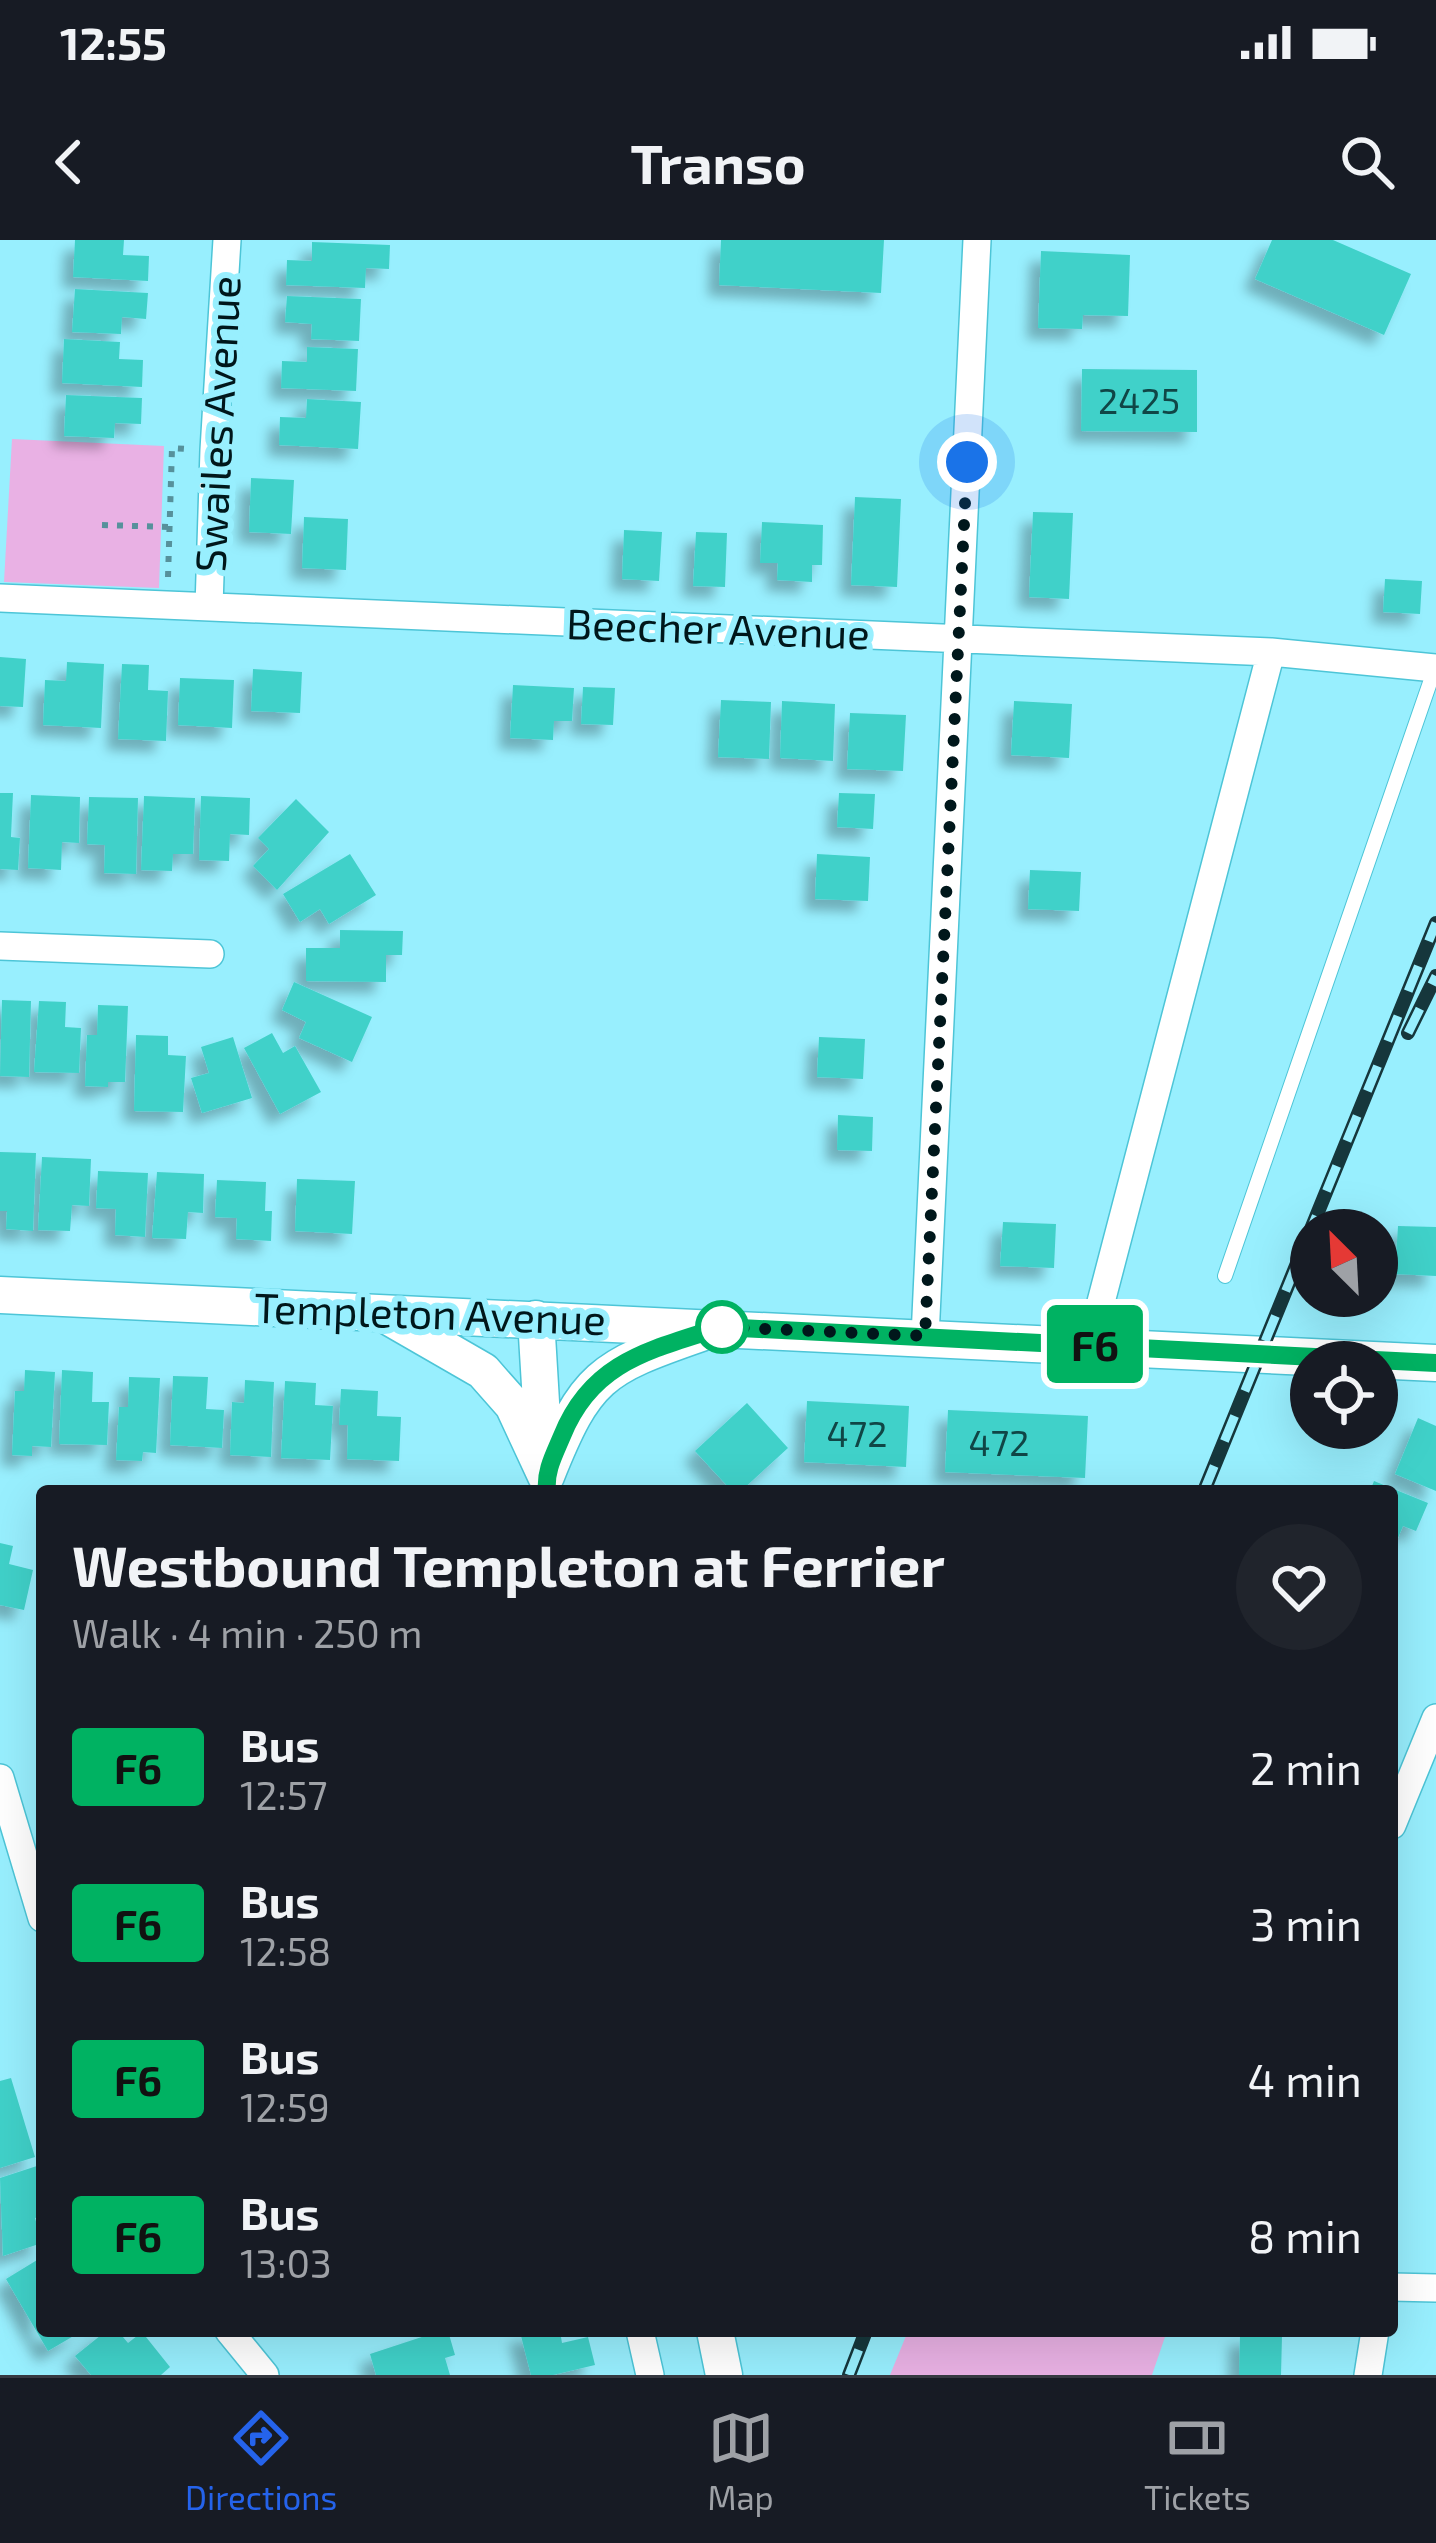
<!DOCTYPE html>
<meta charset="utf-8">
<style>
:root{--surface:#171b24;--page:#20242c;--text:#f1f3f6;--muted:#9ea1a6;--line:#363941;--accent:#2563eb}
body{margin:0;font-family:"Exo 2",sans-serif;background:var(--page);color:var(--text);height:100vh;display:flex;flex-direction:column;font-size:45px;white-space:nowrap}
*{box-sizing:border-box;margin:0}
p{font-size:39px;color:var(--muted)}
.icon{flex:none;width:66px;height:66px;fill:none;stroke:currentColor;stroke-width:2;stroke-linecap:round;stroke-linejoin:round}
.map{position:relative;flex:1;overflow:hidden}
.sheet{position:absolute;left:36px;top:1245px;width:1362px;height:852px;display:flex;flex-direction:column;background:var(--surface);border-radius:12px;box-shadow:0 12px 48px #0002}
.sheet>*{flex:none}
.badge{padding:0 24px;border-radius:9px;font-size:42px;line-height:78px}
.needle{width:78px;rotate:336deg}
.buttons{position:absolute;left:1290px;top:969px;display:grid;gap:24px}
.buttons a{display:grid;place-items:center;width:108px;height:108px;border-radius:50%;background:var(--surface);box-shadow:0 12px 48px #0002;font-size:60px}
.you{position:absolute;width:60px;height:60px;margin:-30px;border:9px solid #fff;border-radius:50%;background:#1a73e8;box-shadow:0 0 0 18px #1a73e833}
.map>.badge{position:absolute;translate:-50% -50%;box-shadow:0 0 0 6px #fff}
.round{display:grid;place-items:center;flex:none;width:126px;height:126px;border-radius:63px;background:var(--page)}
.overview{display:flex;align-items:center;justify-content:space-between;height:204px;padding:0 36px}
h1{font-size:57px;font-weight:700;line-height:90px}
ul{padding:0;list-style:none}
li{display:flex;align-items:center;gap:36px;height:156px;padding:0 36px}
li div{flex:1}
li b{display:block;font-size:45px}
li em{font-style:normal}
li .badge{min-width:132px;font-weight:700;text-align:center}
.status{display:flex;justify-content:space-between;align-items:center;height:84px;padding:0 60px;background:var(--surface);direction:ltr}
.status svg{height:33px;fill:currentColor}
header{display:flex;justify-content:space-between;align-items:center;height:156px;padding:0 36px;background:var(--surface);font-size:54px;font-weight:700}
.menu{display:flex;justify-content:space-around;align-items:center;height:168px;border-top:3px solid var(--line);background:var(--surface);font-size:33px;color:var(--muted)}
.menu a{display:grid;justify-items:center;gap:6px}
.menu .on{color:var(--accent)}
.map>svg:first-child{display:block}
.green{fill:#e9b1e4}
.building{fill:#41d1c9;filter:url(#shadow)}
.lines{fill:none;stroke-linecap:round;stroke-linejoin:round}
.service-casing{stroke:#4dc5d7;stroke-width:16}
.minor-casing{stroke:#4dc5d7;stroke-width:30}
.tertiary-casing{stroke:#4dc5d7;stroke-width:39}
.path{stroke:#56919b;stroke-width:6;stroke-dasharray:6 9;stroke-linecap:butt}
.service{stroke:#fff;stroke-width:14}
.minor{stroke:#fff;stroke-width:27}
.tertiary{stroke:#fff;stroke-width:36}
.rail-casing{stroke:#16373c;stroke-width:14}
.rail{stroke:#98effe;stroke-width:9;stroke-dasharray:27;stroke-linecap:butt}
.line-casing{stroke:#fff;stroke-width:27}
.line{stroke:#00b262;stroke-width:18}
.walk{stroke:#00171b;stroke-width:12;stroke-dasharray:0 21.6}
.stop-dot{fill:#fff;stroke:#00b262;stroke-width:6}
.labels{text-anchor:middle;stroke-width:12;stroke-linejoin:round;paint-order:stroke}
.number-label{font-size:36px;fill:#104646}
.street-label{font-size:42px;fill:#00171b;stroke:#98effe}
</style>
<div class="status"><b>12:55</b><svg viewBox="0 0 49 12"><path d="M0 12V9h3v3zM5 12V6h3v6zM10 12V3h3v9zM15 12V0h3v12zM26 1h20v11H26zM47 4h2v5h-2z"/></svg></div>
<header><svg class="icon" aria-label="back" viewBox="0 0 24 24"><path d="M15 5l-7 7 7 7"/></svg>Transo<svg class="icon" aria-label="search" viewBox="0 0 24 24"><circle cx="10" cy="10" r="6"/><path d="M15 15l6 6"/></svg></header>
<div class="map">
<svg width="1436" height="2135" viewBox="0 0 1436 2135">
<defs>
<filter id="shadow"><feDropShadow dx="-11" dy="11" stdDeviation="6" flood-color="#0004"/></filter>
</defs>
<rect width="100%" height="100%" fill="#98effe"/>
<path class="green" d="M 12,199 L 164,206 L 159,348 L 4,342 Z
M 908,2091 L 1167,2091 L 1152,2135 L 890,2135 Z"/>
<path class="building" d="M 75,0 L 124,0 L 123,15 L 149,16 L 148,41 L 73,37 Z
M 721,0 L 884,0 L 881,53 L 719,45 Z
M 1272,0 L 1333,0 L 1411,34 L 1384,95 L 1255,39 Z
M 312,2 L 390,5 L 389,29 L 366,28 L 365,48 L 286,45 L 287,20 L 312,21 Z
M 1041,11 L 1130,15 L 1128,76 L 1083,75 L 1082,89 L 1038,88 Z
M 75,49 L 148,53 L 146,79 L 122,77 L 121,94 L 72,92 Z
M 287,56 L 361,59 L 359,101 L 311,99 L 312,84 L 285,82 Z
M 64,99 L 120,102 L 119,119 L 143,120 L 142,147 L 62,143 Z
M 307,107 L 358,109 L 356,151 L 281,148 L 282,121 L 307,122 Z
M 1082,129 L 1197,130 L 1197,192 L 1081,191 Z
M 66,155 L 142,158 L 141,184 L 115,183 L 114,198 L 64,196 Z
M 307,159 L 361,162 L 358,209 L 279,205 L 280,177 L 306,178 Z
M 251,238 L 294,240 L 291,294 L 249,292 Z
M 855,257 L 901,259 L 897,347 L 851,345 Z
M 1033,272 L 1073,273 L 1069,359 L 1029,357 Z
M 304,277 L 348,279 L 346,330 L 302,328 Z
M 762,282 L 823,285 L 822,325 L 812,325 L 812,342 L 777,340 L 778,323 L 760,323 Z
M 624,290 L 662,292 L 659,341 L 622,339 Z
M 696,292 L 727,293 L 725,347 L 693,346 Z
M 1385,339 L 1422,341 L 1420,374 L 1383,372 Z
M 0,417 L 26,419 L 23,467 L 0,466 Z
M 67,422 L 104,424 L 101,488 L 43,485 L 45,440 L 66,441 Z
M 122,424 L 149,425 L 148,450 L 168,451 L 166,501 L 118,499 Z
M 253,429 L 302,432 L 300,473 L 251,471 Z
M 180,438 L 234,440 L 232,488 L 178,485 Z
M 513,445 L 574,448 L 572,481 L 554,481 L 553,500 L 510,498 Z
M 583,447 L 615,448 L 613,485 L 581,484 Z
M 721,460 L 771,462 L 769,519 L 718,517 Z
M 782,461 L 835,464 L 833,521 L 780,518 Z
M 1014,461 L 1072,464 L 1069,518 L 1011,515 Z
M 850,473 L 906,475 L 903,531 L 847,529 Z
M 0,553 L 13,553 L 11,597 L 20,598 L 18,630 L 0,629 Z
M 839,553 L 875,554 L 873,589 L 837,587 Z
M 31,555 L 80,557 L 79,603 L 62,602 L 61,630 L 28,628 Z
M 144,556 L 195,558 L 193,614 L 173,614 L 172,631 L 141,630 Z
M 201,556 L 250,558 L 249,595 L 230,594 L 229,621 L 199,620 Z
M 89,557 L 138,558 L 136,634 L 104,633 L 105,605 L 87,604 Z
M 296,559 L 329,592 L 277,650 L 253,626 L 269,609 L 258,598 Z
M 350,614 L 376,655 L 329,684 L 320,669 L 300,682 L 283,654 Z
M 817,614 L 870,617 L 868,661 L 815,659 Z
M 1030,630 L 1081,632 L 1079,671 L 1028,669 Z
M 340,690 L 403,691 L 402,715 L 386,715 L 386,742 L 306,741 L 306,708 L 340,708 Z
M 294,742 L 372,777 L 352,822 L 299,798 L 306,782 L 282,770 Z
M 2,760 L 31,761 L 29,837 L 0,836 Z
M 39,761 L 66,762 L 65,787 L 81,788 L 79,833 L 34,832 Z
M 98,765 L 128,766 L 125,842 L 108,842 L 108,847 L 85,846 L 87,795 L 97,795 Z
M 272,793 L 283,813 L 295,806 L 321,852 L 280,874 L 244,808 Z
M 136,795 L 168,796 L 168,815 L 186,816 L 183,872 L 134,871 Z
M 233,797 L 252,858 L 202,873 L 191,838 L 209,833 L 201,807 Z
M 819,797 L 865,799 L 863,839 L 817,837 Z
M 838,875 L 873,877 L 872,911 L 837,910 Z
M 0,912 L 36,913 L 33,991 L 6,989 L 7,971 L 0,971 Z
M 42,917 L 91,919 L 89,966 L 72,965 L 70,991 L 38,990 Z
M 98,931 L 148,933 L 145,997 L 115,995 L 116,969 L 96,968 Z
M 157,932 L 204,934 L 203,973 L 188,972 L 186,999 L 152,998 Z
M 297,939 L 355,941 L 352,994 L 295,991 Z
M 217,940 L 266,942 L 265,971 L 272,971 L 271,1001 L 236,999 L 237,978 L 215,977 Z
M 1003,982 L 1056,984 L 1054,1028 L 1000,1026 Z
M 1398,986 L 1436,987 L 1436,1036 L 1395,1034 Z
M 25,1130 L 55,1132 L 51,1207 L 32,1206 L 32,1216 L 12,1215 L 15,1151 L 24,1151 Z
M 62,1130 L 93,1132 L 92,1162 L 109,1162 L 107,1205 L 59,1204 Z
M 173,1136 L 208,1137 L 206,1169 L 224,1170 L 222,1208 L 170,1205 Z
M 129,1137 L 160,1138 L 156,1213 L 143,1212 L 142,1221 L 116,1220 L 119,1167 L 128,1167 Z
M 245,1140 L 274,1142 L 271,1217 L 230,1215 L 232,1162 L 244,1163 Z
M 285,1141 L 316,1143 L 315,1165 L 333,1166 L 330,1220 L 281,1218 Z
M 341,1149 L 378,1151 L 377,1176 L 401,1177 L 399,1221 L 347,1219 L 348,1185 L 339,1185 Z
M 807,1161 L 909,1166 L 906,1227 L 804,1222 Z
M 747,1163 L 788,1208 L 741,1251 L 732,1251 L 695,1211 Z
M 948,1170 L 1088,1176 L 1085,1238 L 945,1232 Z
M 1418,1178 L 1436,1186 L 1436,1251 L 1395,1234 Z
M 1374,1241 L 1428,1263 L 1416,1291 L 1403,1286 L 1392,1312 L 1392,1251 L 1370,1251 Z
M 0,1303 L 13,1306 L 9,1324 L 33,1330 L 24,1370 L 0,1365 Z
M 11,1838 L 35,1917 L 0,1928 L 0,1841 Z
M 40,1925 L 42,1976 L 35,1978 L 42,2003 L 3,2016 L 0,1938 Z
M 42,2017 L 42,2091 L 82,2091 L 48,2111 L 6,2039 Z
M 106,2091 L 118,2091 L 128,2103 L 142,2092 L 170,2127 L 161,2135 L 91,2135 L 75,2116 Z
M 440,2091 L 448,2091 L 455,2115 L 445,2118 L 450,2135 L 376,2135 L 370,2114 Z
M 560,2091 L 562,2103 L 588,2097 L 595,2125 L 553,2135 L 531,2135 L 520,2092 Z
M 1240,2095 L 1282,2096 L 1281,2135 L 1239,2135 Z"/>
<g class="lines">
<defs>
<path id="service" d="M 1225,1036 L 1435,428"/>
<path id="minor" d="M 0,358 L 1271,412 L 1435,428
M 209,367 L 214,210 L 227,0
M 0,706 L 210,714
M 925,1097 L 977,0
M 1090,1104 L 1271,412
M 0,1538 L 42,1678
M 1392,1585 L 1436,1478
M 1392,2047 L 1436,2048
M 229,2091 L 265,2135
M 640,2091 L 650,2135
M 1368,2135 L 1375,2091"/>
<path id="tertiary" d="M 0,1055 L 1436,1123
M 391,1078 L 483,1131 L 513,1165 L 546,1236
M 536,1079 L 544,1212
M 546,1236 C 586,1136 600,1128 701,1093
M 715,2091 L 724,2135"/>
</defs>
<use href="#service" class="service-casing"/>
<use href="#minor" class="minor-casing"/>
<use href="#tertiary" class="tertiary-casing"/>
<path class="path" d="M 102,285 L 170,287
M 168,337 L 172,208 L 186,209"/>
<use href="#service" class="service"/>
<use href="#minor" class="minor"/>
<use href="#tertiary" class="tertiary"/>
<defs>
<path id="rail" d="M 1408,793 L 1436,736
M 1204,1251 L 1436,683
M 849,2135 L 866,2091"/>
</defs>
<use href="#rail" class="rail-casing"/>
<use href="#rail" class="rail"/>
</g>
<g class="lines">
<defs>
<path id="line" d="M 547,1251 C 545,1231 554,1215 562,1196 C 592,1121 651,1110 721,1087 L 1436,1123"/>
</defs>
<use href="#line" class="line-casing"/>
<use href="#line" class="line"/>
<path class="walk" d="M 722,1087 L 925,1096 L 967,222"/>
</g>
<circle class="stop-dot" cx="722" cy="1087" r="24"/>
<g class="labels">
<g class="number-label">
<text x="1139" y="174">2425</text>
<text x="857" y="1207">472</text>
<text x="999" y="1216">472</text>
</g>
<g class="street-label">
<text transform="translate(218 184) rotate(-87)" y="15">Swailes Avenue</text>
<text transform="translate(718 389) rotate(2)" y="15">Beecher Avenue</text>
<text transform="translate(430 1074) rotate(2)" y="15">Templeton Avenue</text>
</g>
</g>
</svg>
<div class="buttons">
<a><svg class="needle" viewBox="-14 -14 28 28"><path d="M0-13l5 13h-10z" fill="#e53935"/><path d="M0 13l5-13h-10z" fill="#9ea1a6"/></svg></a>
<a><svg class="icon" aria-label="locate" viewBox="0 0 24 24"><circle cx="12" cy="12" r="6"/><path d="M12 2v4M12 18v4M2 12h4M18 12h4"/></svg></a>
</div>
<div class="you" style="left:967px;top:222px"></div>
<b class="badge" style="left:1095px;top:1104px;background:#00b262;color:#111">F6</b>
<section class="sheet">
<div class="overview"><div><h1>Westbound Templeton at Ferrier</h1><p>Walk · 4 min · 250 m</p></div><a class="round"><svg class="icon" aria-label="heart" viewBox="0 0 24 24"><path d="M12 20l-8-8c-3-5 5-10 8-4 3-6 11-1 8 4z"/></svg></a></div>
<ul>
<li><span class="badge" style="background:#00b262;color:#111">F6</span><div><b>Bus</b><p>12:57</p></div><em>2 min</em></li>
<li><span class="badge" style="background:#00b262;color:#111">F6</span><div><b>Bus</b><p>12:58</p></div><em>3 min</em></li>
<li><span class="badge" style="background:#00b262;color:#111">F6</span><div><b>Bus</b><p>12:59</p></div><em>4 min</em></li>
<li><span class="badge" style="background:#00b262;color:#111">F6</span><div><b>Bus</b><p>13:03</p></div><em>8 min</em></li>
</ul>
</section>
</div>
<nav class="menu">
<a class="on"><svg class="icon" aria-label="directions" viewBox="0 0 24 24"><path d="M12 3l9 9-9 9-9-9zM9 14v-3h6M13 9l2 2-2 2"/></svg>Directions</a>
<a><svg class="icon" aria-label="map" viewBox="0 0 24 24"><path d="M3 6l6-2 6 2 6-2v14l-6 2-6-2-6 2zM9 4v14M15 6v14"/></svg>Map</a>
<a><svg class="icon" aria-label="tickets" viewBox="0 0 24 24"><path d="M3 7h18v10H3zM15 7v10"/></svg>Tickets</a>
</nav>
